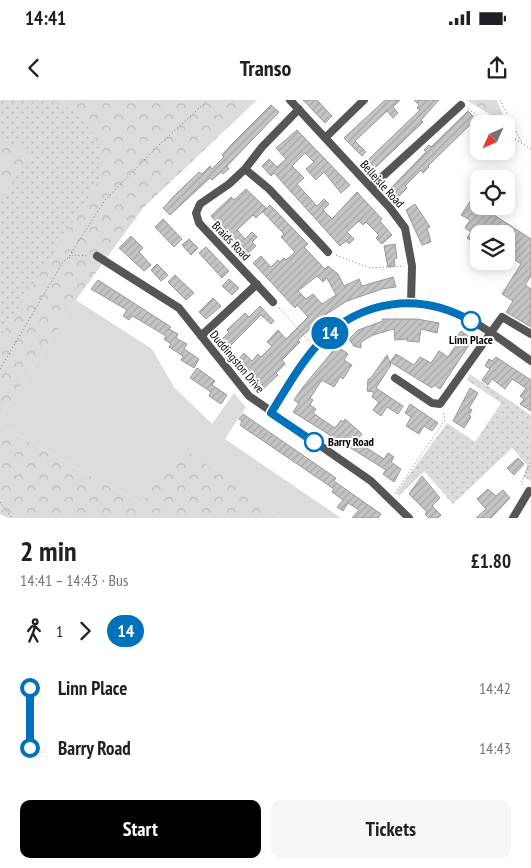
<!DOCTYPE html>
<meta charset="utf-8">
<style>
:root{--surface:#fff;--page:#f6f6f6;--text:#202124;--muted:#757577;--accent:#000}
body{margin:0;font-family:"PT Sans Narrow",sans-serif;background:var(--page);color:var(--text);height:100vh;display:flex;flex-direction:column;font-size:19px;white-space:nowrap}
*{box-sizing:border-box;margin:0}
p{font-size:16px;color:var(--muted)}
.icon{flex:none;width:28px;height:28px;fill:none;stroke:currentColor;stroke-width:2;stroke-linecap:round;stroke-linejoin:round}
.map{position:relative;height:418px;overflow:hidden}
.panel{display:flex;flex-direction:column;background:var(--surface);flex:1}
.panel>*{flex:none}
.badge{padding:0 10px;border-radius:16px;font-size:18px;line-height:32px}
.needle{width:32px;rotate:225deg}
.tools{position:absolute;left:470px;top:15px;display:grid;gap:10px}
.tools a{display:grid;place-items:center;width:45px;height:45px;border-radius:10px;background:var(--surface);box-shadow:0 2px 12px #0003;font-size:25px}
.map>.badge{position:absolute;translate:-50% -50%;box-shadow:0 0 0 2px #fff}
.legs{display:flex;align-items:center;gap:8px;height:55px;padding:0 20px;font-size:16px}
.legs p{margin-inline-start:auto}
.overview{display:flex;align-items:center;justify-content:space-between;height:85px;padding:0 20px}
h1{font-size:28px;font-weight:700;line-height:38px}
.button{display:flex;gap:10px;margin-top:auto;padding:10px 20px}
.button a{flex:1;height:58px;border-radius:10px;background:var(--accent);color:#fff;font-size:20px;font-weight:700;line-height:58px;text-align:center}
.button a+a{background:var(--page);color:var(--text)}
ul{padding:0 20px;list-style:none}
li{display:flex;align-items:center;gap:18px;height:60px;font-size:19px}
li i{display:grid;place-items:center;width:8px;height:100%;margin:0 6px;background:currentColor}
li i::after{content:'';width:12px;height:12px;margin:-6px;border:4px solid;border-radius:50%;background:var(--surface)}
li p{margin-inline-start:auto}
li:first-child i{background:linear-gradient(#0000 50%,currentColor 0)}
li:last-child i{background:linear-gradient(currentColor 50%,#0000 0)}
.status{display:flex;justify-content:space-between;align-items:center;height:35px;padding:0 25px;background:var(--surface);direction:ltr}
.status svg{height:14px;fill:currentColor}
header{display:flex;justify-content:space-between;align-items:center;height:65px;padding:0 20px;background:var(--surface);font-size:22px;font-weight:700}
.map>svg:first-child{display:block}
.grass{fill:url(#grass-dots)}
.forest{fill:url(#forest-crowns)}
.park{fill:#dcdcdc}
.building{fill:url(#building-hatch);stroke:#999;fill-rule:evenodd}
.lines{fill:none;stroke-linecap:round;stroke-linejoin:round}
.path{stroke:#777;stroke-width:1;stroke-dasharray:1 2.5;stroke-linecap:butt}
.minor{stroke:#555;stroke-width:8}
.line-1-casing{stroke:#fff;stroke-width:11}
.line-1{stroke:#0072bc;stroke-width:8}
.stop-1-dot{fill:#fff;stroke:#0072bc;stroke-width:2.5}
.labels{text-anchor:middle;stroke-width:4;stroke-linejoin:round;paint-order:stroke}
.street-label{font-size:12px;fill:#000;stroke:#fff}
.stop-label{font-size:12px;font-weight:bold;fill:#000;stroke:#fff}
</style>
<div class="status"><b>14:41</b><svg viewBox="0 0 49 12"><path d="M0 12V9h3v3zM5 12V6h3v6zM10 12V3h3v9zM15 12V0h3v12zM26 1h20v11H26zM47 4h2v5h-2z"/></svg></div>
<header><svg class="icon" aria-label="back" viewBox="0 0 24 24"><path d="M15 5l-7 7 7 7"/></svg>Transo<svg class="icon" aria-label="share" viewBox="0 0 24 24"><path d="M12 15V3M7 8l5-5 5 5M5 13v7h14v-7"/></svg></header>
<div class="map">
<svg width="531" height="418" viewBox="0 0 531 418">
<defs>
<pattern id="grass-dots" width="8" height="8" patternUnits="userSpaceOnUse" patternTransform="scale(1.25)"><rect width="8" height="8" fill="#dcdcdc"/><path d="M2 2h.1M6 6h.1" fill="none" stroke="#bbb" stroke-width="1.8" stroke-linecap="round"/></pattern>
<pattern id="forest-crowns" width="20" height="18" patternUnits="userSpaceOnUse" patternTransform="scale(1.25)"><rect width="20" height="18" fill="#dcdcdc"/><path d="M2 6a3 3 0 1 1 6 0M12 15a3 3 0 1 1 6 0" fill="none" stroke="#bbb"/></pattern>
<pattern id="building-hatch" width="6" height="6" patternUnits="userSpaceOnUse" patternTransform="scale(1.25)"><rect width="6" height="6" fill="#c4c4c4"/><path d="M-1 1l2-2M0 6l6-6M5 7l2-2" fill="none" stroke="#a7a7a7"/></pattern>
</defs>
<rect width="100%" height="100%" fill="#fff"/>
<path class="grass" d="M 0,0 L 188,0 L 0,237 Z
M 470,274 L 531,315 L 531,381 L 523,377 L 527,365 L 512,348 L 453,404 L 424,371 L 399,396 L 396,393 L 447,323 L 475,342 L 501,303 L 467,280 Z"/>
<path class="forest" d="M 48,0 L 257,0 L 143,108 L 76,200 L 0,318 L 0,237 L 100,79 L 103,55 L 91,30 L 73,10 Z
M 466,0 L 497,0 L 507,26 L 506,24 Z
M 0,37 L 32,55 L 0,99 Z
M 0,325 L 141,404 L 181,345 L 280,418 L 8,418 L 0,414 Z"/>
<path class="park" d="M 76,200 L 152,249 L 174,287 L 212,324 L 234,293 L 246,307 L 225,339 L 341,418 L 280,418 L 181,346 L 141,404 L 0,325 L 0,318 Z"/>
<path class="building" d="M 303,0 L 317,0 L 332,16 L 325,23 Z
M 385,0 L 400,0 L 393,7 L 398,13 L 393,18 L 387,11 L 355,41 L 366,52 L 362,56 L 344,38 Z
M 414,0 L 439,0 L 421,20 L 423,22 L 375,68 L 368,60 L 420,10 L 417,8 L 419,5 Z
M 271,5 L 279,12 L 227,66 L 229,69 L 223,74 L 221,72 L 212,80 L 210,78 L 170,115 L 163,108 L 176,94 L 199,72 L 202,74 L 210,66 L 212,69 L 224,57 L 222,55 L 230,46 Z
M 468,11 L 476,19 L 428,66 L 429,67 L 423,73 L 421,70 L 405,86 L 407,88 L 398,97 L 390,89 L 423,55 L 426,52 L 424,50 L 429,45 L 431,47 Z
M 297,30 L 350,85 L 341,93 L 324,72 L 316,80 L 306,69 L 314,62 L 305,53 L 292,66 L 304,78 L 297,84 L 317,106 L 324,99 L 329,104 L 323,110 L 332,119 L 357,92 L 382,119 L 380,121 L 392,135 L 382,144 L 376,138 L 379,135 L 366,122 L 363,125 L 359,121 L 347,132 L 354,139 L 349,144 L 346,141 L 340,146 L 274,73 L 271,76 L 262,66 L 269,59 L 277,67 L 286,59 L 276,48 Z
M 246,89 L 266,108 L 256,118 L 253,115 L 237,130 L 245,139 L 252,132 L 257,137 L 252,142 L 256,146 L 246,155 L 211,116 L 231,97 L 234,100 Z
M 471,100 L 531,139 L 531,176 L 525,185 L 531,189 L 531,227 L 506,212 L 513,201 L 502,194 L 521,164 L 506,154 L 506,134 L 479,134 L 479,146 L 467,138 L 471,132 L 465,128 L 470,120 L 461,115 Z
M 415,104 L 430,127 L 427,128 L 431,142 L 422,145 L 406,110 Z
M 270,105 L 308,144 L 304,147 L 325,169 L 328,166 L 338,174 L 344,186 L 359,179 L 362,186 L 393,177 L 396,187 L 382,189 L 347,201 L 325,215 L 298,240 L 300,242 L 282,260 L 285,264 L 276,273 L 278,275 L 262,290 L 251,279 L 254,277 L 237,261 L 244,253 L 252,261 L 258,254 L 261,257 L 272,246 L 267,242 L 278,230 L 286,239 L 308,217 L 297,205 L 295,208 L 253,163 L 261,156 L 271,167 L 278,160 L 280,162 L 284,158 L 286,160 L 295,152 L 281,137 L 284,134 L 263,112 ZM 317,176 L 323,182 L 327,178 L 336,195 L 322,204 L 313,194 L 306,199 L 298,191 Z
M 163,119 L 182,139 L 174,147 L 155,127 Z
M 131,136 L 143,148 L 139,152 L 151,165 L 144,171 L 119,148 Z
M 189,139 L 198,148 L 191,155 L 182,145 Z
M 395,144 L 397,158 L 394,159 L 395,166 L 388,167 L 384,146 Z
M 206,147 L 229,171 L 222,178 L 199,153 Z
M 157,164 L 168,175 L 161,181 L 151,170 Z
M 175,175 L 194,193 L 186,200 L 168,182 Z
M 229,179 L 239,188 L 232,195 L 222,186 Z
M 98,180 L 171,227 L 169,229 L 178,234 L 176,238 L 187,244 L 184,249 L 199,259 L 194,268 L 181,260 L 183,256 L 169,247 L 171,244 L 164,239 L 166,236 L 136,218 L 132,216 L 129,220 L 123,216 L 127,210 L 91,189 Z
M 213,198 L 221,206 L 206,219 L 199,212 Z
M 260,206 L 274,221 L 271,224 L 261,215 L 229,247 L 222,239 L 229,232 L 227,230 L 245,213 L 249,217 Z
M 382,219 L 417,219 L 439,223 L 437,233 L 421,229 L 419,242 L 407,241 L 407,239 L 395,240 L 394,229 L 373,235 L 361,242 L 361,248 L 354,246 L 349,239 L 358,230 L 383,221 Z
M 461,231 L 468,236 L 466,238 L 471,242 L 440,289 L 434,285 L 432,288 L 390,262 L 396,254 L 414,265 L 420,257 L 431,263 L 439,251 L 448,257 L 458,242 L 455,239 Z
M 337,246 L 348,254 L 344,260 L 352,265 L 343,279 L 340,277 L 334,287 L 322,280 L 310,298 L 313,300 L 310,305 L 316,309 L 313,313 L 335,328 L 341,320 L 343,322 L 345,319 L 362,334 L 356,341 L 384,359 L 388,353 L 394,357 L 391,362 L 401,369 L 394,382 L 383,374 L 386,370 L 293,312 L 299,303 L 294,300 L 303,287 Z
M 387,255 L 391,265 L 376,288 L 403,306 L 398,314 L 387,307 L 381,316 L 373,310 L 379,302 L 372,297 L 374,292 L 367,291 L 368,279 L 370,279 Z
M 496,257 L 531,280 L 531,311 L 520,304 L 524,299 L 520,296 L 526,288 L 512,279 L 505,289 L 492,279 L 488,285 L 482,280 L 490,269 L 485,266 L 489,259 L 492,261 Z
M 197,268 L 215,281 L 212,285 L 227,295 L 221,304 L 209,296 L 211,292 L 190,278 Z
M 470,288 L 478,293 L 469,308 L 472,310 L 469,315 L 471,317 L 464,328 L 453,321 Z
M 410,304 L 438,323 L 432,331 L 424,326 L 419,334 L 406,326 L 411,317 L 405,313 Z
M 243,314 L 336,378 L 334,381 L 381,414 L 378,418 L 352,418 L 359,410 L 348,403 L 343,411 L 337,407 L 343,400 L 332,392 L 334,389 L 247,330 L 240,325 L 242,322 L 239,319 Z
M 518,358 L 524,364 L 514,375 L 507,368 Z
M 422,376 L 440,398 L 432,406 L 441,415 L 438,418 L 429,418 L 425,414 L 427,412 L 409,394 Z
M 488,389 L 496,396 L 503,390 L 510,398 L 491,418 L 476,418 L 486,409 L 477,399 Z"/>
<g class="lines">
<path class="path" d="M 500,0 L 522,43
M 468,9 L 491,24
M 506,34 L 531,49
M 336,155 L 370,168 L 404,166
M 69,158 L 73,155 L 89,156
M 279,208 L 310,242
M 0,269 L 63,162 L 68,158 L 105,100 L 159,45 L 208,0
M 523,385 L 521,383 L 531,363
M 395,393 L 445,320 L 443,311
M 0,402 L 12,418"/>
<path class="minor" d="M 290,0 L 390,108 L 405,128 L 412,166 L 411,202
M 325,38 L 364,0
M 245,69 L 269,89 L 328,152
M 371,87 L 461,5
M 97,156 L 179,208 L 249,296 L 371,381 L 409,418
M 273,202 L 199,123 L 196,113 L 200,104 L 229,84 L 245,69 L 262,47 L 299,9
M 201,236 L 257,184
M 395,278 L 432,303 L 440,304 L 502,217 L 531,234
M 271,313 C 286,289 301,262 321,241 C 358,203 413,192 461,215 C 486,227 508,245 531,261
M 513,418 L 529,391"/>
</g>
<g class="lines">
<defs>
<path id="line-1" d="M 314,342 L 271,313 C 286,289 301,262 321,241 C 362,199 420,192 471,221"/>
</defs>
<use href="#line-1" class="line-1-casing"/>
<use href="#line-1" class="line-1"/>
</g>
<g class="stop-1-dot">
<circle cx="471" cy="221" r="9"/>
<circle cx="314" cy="342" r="9"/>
</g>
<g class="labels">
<g class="street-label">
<text transform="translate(382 84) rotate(48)" y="4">Belleisle Road</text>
<text transform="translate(231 141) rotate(46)" y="4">Braids Road</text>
<text transform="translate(237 262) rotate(50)" y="4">Duddingston Drive</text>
</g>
<g class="stop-label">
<text x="471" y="244">Linn Place</text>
<text x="328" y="346" text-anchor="start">Barry Road</text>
</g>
</g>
</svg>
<div class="tools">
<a><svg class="needle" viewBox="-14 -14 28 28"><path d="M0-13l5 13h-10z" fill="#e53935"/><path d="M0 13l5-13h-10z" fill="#757577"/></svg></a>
<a><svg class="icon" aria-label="locate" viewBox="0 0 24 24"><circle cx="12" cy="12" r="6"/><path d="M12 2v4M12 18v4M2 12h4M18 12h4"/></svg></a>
<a><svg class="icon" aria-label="layers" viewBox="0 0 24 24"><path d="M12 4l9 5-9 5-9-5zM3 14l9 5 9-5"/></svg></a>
</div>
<b class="badge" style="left:330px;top:233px;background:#0072bc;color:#fff">14</b>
</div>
<section class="panel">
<div class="overview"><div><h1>2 min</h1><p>14:41 – 14:43 · Bus</p></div><b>£1.80</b></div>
<div class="legs"><svg class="icon" aria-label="walk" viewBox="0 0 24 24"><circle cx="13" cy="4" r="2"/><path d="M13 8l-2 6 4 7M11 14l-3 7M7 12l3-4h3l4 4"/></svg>1<svg class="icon" aria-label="forward" viewBox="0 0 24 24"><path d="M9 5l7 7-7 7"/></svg><b class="badge" style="background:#0072bc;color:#fff">14</b></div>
<ul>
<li><i style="color:#0072bc"></i><b>Linn Place</b><p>14:42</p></li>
<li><i style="color:#0072bc"></i><b>Barry Road</b><p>14:43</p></li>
</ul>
<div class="button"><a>Start</a><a>Tickets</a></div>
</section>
